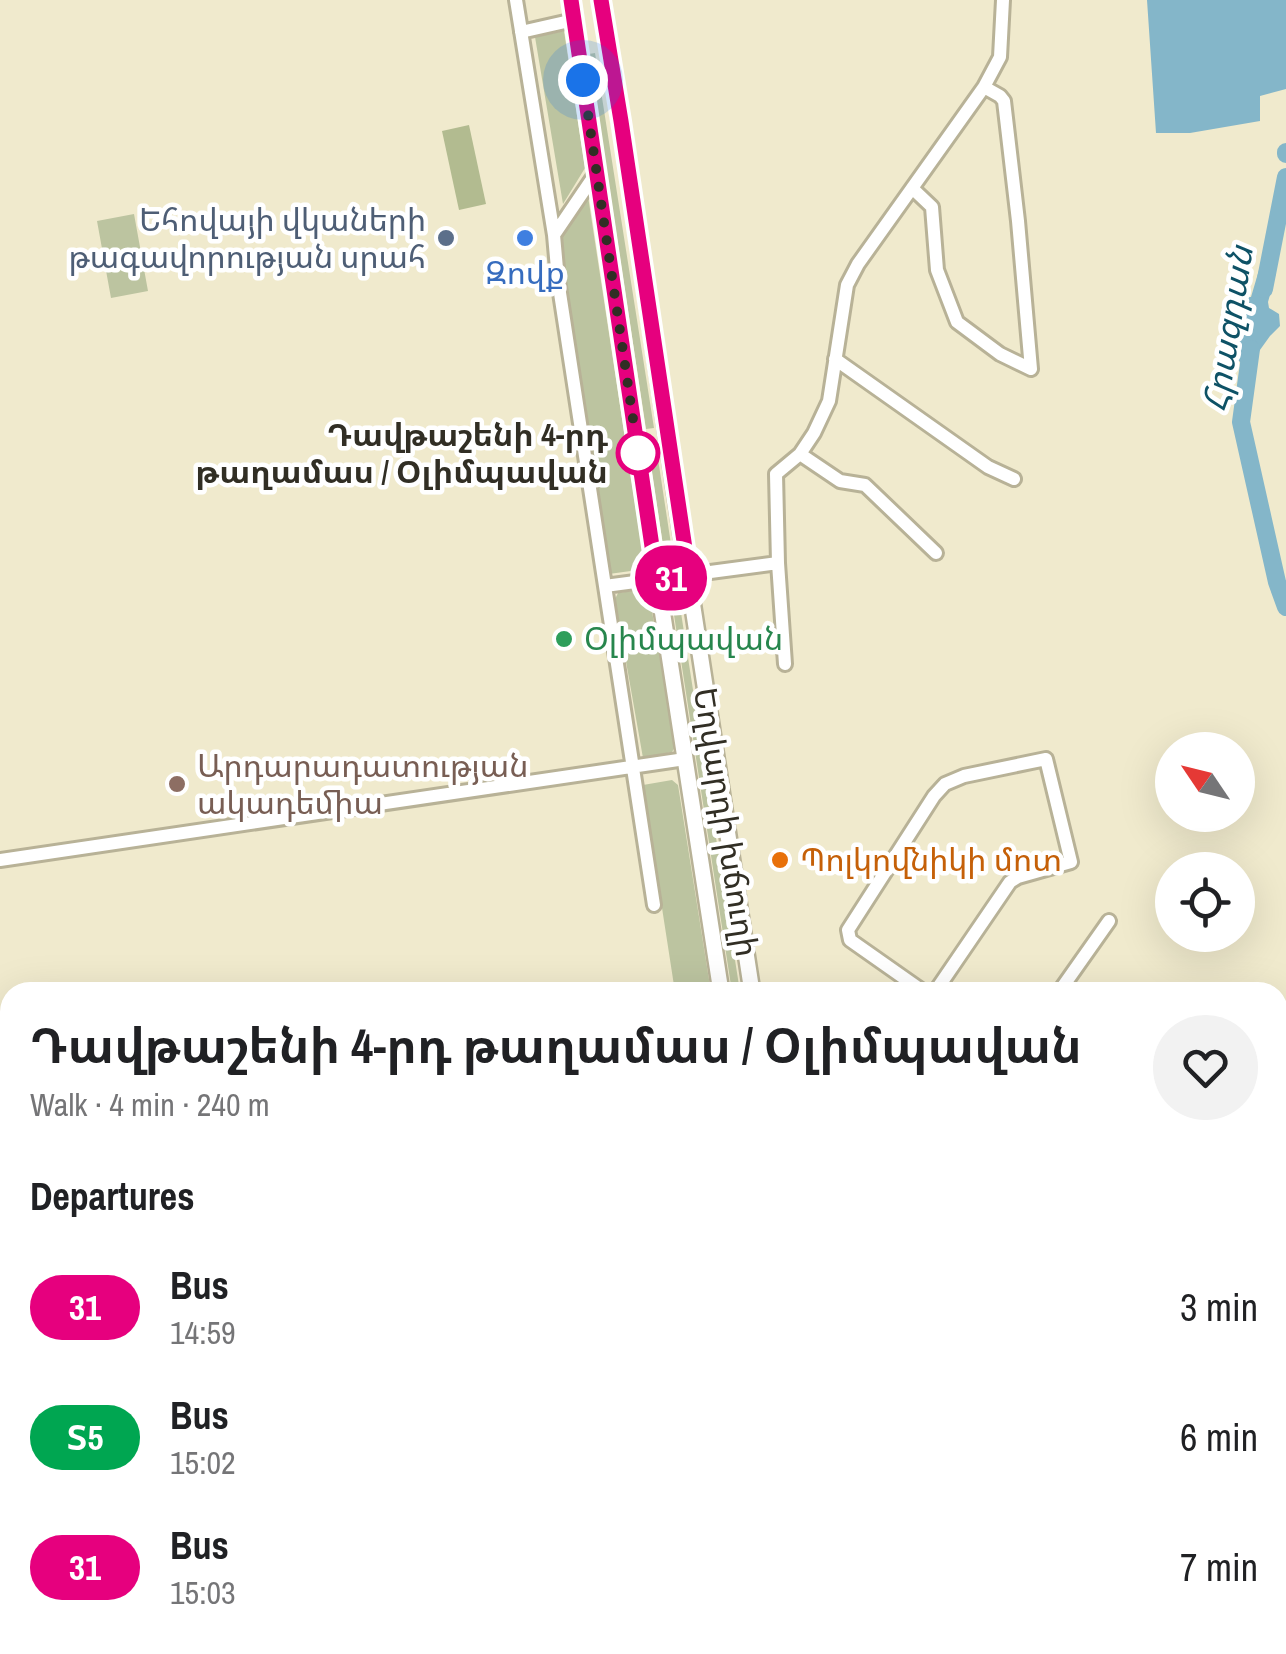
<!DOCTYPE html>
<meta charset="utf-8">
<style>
:root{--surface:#fff;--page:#f2f2f2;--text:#202124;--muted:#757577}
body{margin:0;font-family:"Archivo Narrow","Noto Sans Armenian",sans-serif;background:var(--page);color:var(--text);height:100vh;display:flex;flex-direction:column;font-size:38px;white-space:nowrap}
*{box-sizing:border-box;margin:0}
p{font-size:32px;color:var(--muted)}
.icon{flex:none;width:55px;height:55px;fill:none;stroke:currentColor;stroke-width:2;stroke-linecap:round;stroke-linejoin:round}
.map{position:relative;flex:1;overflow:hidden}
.panel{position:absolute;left:0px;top:982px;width:1288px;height:672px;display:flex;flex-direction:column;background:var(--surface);border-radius:30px 30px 0 0;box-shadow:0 10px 40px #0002}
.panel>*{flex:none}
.badge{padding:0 20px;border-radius:32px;font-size:35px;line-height:65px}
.needle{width:65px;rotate:305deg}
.tools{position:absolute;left:1155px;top:732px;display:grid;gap:20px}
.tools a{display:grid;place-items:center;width:100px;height:100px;border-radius:50%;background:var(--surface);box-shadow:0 10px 40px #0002;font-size:50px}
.you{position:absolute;width:50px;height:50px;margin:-25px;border:8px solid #fff;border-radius:50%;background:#1a73e8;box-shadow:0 0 0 15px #1a73e833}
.map>.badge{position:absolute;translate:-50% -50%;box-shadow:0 0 0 5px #fff}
h2{padding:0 30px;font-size:38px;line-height:90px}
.round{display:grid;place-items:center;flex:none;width:105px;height:105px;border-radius:52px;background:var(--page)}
.overview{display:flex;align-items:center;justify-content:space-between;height:170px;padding:0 30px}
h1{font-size:48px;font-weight:700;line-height:75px}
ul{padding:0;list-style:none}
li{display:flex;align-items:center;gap:30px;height:130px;padding:0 30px}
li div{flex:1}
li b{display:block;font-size:38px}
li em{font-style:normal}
li .badge{min-width:110px;font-weight:700;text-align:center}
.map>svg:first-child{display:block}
.green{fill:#bcc4a0}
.forest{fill:#b2bb90}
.water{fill:#84b6c9}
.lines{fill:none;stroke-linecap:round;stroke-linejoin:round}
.river{stroke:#84b6c9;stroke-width:18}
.minor-casing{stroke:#b8b297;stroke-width:18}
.major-casing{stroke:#b8b297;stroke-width:20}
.minor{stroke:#fff;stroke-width:12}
.major{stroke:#fff;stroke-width:15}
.line-casing{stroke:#fff;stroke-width:22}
.line{stroke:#e6007e;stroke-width:15}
.walk{stroke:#312e24;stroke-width:10;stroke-dasharray:0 18}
.service-dot{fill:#5c6f8a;stroke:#fff;stroke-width:4}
.shop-dot{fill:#3f7fe0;stroke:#fff;stroke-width:4}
.stop-dot{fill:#fff;stroke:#e6007e;stroke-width:5}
.leisure-dot{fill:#2e9e5b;stroke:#fff;stroke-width:4}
.education-dot{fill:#8d6e63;stroke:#fff;stroke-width:4}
.food-dot{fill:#e8710a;stroke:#fff;stroke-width:4}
.labels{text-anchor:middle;stroke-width:9;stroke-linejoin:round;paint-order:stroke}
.service-label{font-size:32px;fill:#4e5e75;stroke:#fff;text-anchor:end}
.shop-label{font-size:32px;fill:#366cbe;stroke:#fff}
.stop-label{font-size:32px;font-weight:bold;fill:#312e24;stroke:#fff;text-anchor:end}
.leisure-label{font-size:32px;fill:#27864d;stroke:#fff;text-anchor:start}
.education-label{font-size:32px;fill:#785e54;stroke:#fff;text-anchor:start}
.street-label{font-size:32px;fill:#312e24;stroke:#fff}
.food-label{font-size:32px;fill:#c56008;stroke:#fff;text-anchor:start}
.water-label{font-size:35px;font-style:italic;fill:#0e5266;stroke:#fff}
</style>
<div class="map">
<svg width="1286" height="1654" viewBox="0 0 1286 1654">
<rect width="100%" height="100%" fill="#f0eacd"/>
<path class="green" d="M 564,31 L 585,168 L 563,204 L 535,37 Z
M 595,53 L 654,428 L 646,429 L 589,54 Z
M 588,196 L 645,569 L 609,574 L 560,237 Z
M 134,214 L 148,291 L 111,298 L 97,221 Z
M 655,439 L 674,564 L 666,565 L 647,440 Z
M 677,587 L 740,992 L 732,992 L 670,589 Z
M 639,590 L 649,595 L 676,745 L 672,752 L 643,758 L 615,599 L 618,593 Z
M 672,780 L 678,785 L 711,992 L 675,992 L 643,785 Z
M 1286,1308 L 1286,1604 L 1278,1598 L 1278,1321 Z"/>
<path class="forest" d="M 469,125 L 486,204 L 459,210 L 442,131 Z"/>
<path class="water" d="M 1147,0 L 1286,0 L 1286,89 L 1260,96 L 1260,121 L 1190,133 L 1156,133 Z
M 1268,269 L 1276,273 L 1268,302 L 1269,308 L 1279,314 L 1280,326 L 1270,336 L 1247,368 L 1231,354 L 1237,325 L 1232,316 L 1235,305 L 1243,297 L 1251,297 L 1259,270 Z"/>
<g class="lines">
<path class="river" d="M 1286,152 L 1286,154
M 1264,289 L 1286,177
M 1251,349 L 1241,422 L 1277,582 L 1286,607
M 1278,1158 L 1286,1153
M 1202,1645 L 1209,1654"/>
<defs>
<path id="minor" d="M 516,0 L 554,235 L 558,280 L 654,905
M 521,32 L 574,20
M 984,87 L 1000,96 L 1004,101 L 1018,221 L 1031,369
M 912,188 L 932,207 L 937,270 L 957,322 L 1000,354 L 1031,369
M 554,235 L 596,173
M 835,359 L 988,467 L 1014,479
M 800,454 L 840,481 L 865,485 L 936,553
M 778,563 L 785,664
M 605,586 L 778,563 L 776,474 L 800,454 L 814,433 L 829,401 L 847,285 L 858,264 L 984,87 L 1000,57 L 1003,0
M 0,860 L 685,759
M 924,992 L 850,940 L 848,930 L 934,796 L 945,784 L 964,776 L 1046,759 L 1071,862 L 1018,877 L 1010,882 L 935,992
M 1059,992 L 1109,921
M 1278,1370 L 1286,1357
M 1276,1645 L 1286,1653"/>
<path id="major" d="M 571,0 L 651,538 L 721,992
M 601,0 L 629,174 L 677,503 L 752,992
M 821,1645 L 821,1654
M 847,1645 L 851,1654
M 768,1654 L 772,1645
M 799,1654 L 799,1645"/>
</defs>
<use href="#minor" class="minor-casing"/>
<use href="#major" class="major-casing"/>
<use href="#minor" class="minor"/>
<use href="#major" class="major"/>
</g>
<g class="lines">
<defs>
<path id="line" d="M 571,0 L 657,580 L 689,575 L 621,121 L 601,0"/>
</defs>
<use href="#line" class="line-casing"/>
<use href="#line" class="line"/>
<path class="walk" d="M 583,80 L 638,453"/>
</g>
<circle class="service-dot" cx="446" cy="238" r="10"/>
<circle class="shop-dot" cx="525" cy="238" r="10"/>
<circle class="stop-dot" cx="638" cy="453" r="20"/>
<circle class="leisure-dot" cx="564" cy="639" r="10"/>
<circle class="education-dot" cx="177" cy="784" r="10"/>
<circle class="food-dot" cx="780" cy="860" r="10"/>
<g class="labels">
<g class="service-label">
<text x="426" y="231">Եհովայի վկաների<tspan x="426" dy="37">թագավորության սրահ</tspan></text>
</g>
<g class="shop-label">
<text x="525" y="284">Զովք</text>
</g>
<g class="stop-label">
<text x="608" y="446">Դավթաշենի 4-րդ<tspan x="608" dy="37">թաղամաս / Օլիմպավան</tspan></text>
</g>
<g class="leisure-label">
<text x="584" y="650">Օլիմպավան</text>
</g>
<g class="education-label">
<text x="197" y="777">Արդարադատության<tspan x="197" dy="37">ակադեմիա</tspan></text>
</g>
<g class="street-label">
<text transform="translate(726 822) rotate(81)" y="11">Եղվարդի խճուղի</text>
</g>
<g class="food-label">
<text x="800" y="871">Պոլկովնիկի մոտ</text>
</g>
<g class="water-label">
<text transform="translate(1228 329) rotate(-81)" y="12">Հրազդան</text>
</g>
</g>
</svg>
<div class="tools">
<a><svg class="needle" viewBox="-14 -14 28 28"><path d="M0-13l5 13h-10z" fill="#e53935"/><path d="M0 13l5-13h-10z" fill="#757577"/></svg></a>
<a><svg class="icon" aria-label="locate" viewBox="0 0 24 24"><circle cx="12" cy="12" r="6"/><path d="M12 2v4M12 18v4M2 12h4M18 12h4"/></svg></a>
</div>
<div class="you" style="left:583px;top:80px"></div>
<b class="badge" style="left:671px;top:578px;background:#e6007e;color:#fff">31</b>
<section class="panel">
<div class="overview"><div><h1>Դավթաշենի 4-րդ թաղամաս / Օլիմպավան</h1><p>Walk · 4 min · 240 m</p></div><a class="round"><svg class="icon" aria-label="heart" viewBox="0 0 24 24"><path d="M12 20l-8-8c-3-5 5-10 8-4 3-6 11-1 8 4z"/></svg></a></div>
<h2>Departures</h2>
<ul>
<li><span class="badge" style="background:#e6007e;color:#fff">31</span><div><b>Bus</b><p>14:59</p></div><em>3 min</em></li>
<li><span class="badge" style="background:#00a651;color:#fff">Տ5</span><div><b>Bus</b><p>15:02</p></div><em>6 min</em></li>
<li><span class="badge" style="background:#e6007e;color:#fff">31</span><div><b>Bus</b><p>15:03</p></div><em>7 min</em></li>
</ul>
</section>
</div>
